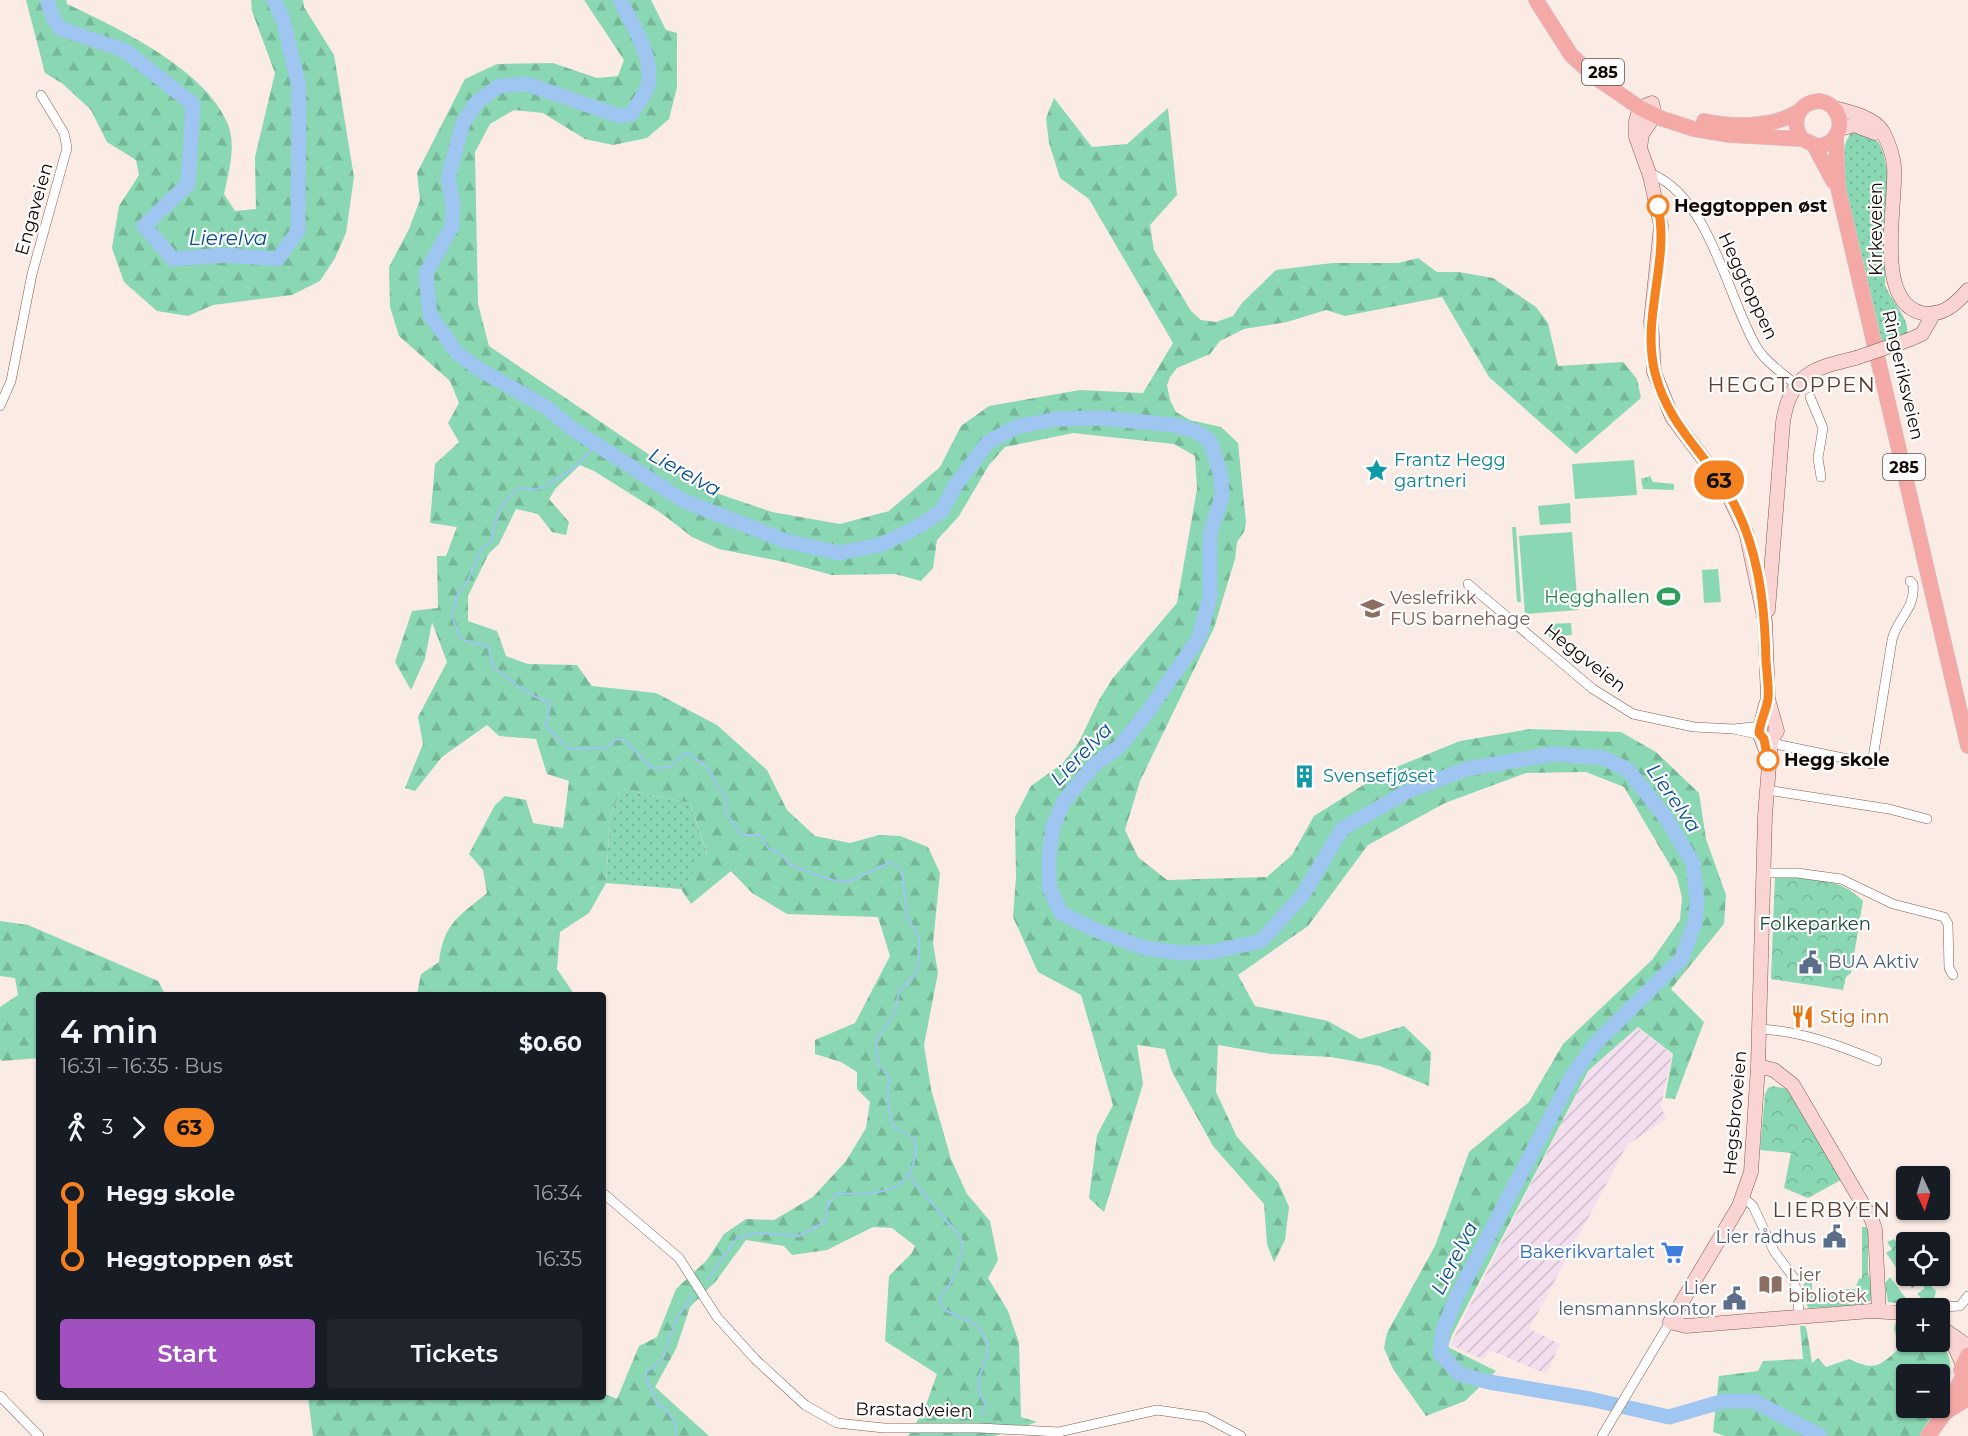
<!DOCTYPE html>
<meta charset="utf-8">
<style>
:root{--surface:#171b24;--page:#20242c;--text:#f1f3f6;--muted:#9ea1a6;--accent:#a150bf}
body{margin:0;font-family:Montserrat,sans-serif;background:var(--page);color:var(--text);height:100vh;display:flex;flex-direction:column;font-size:22px;white-space:nowrap}
*{box-sizing:border-box;margin:0}
p{font-size:20px;color:var(--muted)}
.icon{flex:none;width:33px;height:33px;fill:none;stroke:currentColor;stroke-width:2;stroke-linecap:round;stroke-linejoin:round}
.map{position:relative;flex:1;overflow:hidden}
.details{position:absolute;left:36px;top:992px;width:570px;height:408px;display:flex;flex-direction:column;background:var(--surface);border-radius:6px;box-shadow:0 2px 4px #0004}
.details>*{flex:none}
.badge{padding:0 12px;border-radius:20px;font-size:21px;line-height:39px}
.needle{width:39px;rotate:176deg}
.buttons{position:absolute;left:1896px;top:1166px;display:grid;gap:12px}
.buttons a{display:grid;place-items:center;width:54px;height:54px;border-radius:6px;background:var(--surface);box-shadow:0 2px 4px #0004;font-size:30px}
.map>.badge{position:absolute;translate:-50% -50%;box-shadow:0 0 0 3px #fff}
.legs{display:flex;align-items:center;gap:9px;height:66px;padding:0 24px;font-size:20px}
.legs p{margin-inline-start:auto}
.summary{display:flex;align-items:center;justify-content:space-between;height:102px;padding:0 24px}
h1{font-size:33px;font-weight:600;line-height:45px}
.cta{display:flex;gap:12px;margin-top:auto;padding:12px 24px}
.cta a{flex:1;height:69px;border-radius:6px;background:var(--accent);color:#fff;font-size:24px;font-weight:600;line-height:69px;text-align:center}
.cta a+a{background:var(--page);color:var(--text)}
ul{padding:0 24px;list-style:none}
li{display:flex;align-items:center;gap:21px;height:66px;font-size:22px}
li i{display:grid;place-items:center;width:9px;height:100%;margin:0 8px;background:currentColor}
li i::after{content:'';width:15px;height:15px;margin:-8px;border:4px solid;border-radius:50%;background:var(--surface)}
li p{margin-inline-start:auto}
li:first-child i{background:linear-gradient(#0000 50%,currentColor 0)}
li:last-child i{background:linear-gradient(currentColor 50%,#0000 0)}
.map>svg:first-child{display:block}
.industrial{fill:url(#industrial-furrows)}
.grass{fill:url(#grass-dots)}
.forest{fill:url(#forest-firs)}
.park{fill:url(#park-crowns)}
.garden{fill:#8ad7b3}
.lines{fill:none;stroke-linecap:round;stroke-linejoin:round}
.stream{stroke:#9fc5f1;stroke-width:2}
.river{stroke:#9fc5f1;stroke-width:15}
.street-casing{stroke:#7e5d51;stroke-width:10}
.secondary-casing{stroke:#7e5d51;stroke-width:15}
.primary-casing{stroke:#d0cecd;stroke-width:16}
.street{stroke:#fff;stroke-width:9}
.secondary{stroke:#f9d4d3;stroke-width:14}
.primary{stroke:#f4a9a6;stroke-width:15}
.secondary-bridge-casing{stroke:#7e5d51;stroke-width:15;stroke-linecap:butt}
.secondary-bridge{stroke:#f9d4d3;stroke-width:14}
.line-1-casing{stroke:#fff;stroke-width:14}
.line-1{stroke:#f58220;stroke-width:9}
.stop-1-dot{fill:#fff;stroke:#f58220;stroke-width:3}
.labels{text-anchor:middle;stroke-width:4.5;stroke-linejoin:round;paint-order:stroke}
.shield{fill:#fcfcfc;stroke:#5a514e;stroke-width:1.5}
.shield-label{font-size:16px;font-weight:bold;fill:#140804}
.stop-label{font-size:18px;font-weight:bold;fill:#140804;stroke:#fcfcfc;text-anchor:start}
.street-label{font-size:18px;fill:#140804;stroke:#fcfcfc}
.culture-label{font-size:18px;fill:#0d838f;stroke:#fcfcfc;text-anchor:start}
.leisure-label{font-size:18px;fill:#27864d;stroke:#fcfcfc;text-anchor:end}
.education-label{font-size:18px;fill:#785e54;stroke:#fcfcfc;text-anchor:start}
.park-label{font-size:18px;fill:#184834;stroke:#fcfcfc}
.service-label{font-size:18px;fill:#4e5e75;stroke:#fcfcfc;text-anchor:end}
.food-label{font-size:18px;fill:#c56008;stroke:#fcfcfc;text-anchor:start}
.shop-label{font-size:18px;fill:#366cbe;stroke:#fcfcfc;text-anchor:end}
.water-label{font-size:20px;font-style:italic;fill:#074e8f;stroke:#fcfcfc}
.quarter-label{font-size:21px;letter-spacing:1.5px;fill:#5c3e32;stroke:#fcfcfc}
</style>
<div class="map">
<svg width="1968" height="1436" viewBox="0 0 1968 1436">
<defs>
<pattern id="industrial-furrows" width="10" height="10" patternUnits="userSpaceOnUse" patternTransform="scale(1.5)"><rect width="10" height="10" fill="#f2deee"/><path d="M-1 1l2-2M0 10L10 0M9 11l2-2" fill="none" stroke="#cfbdca"/></pattern>
<pattern id="grass-dots" width="8" height="8" patternUnits="userSpaceOnUse" patternTransform="scale(1.5)"><rect width="8" height="8" fill="#8ad7b3"/><path d="M2 2h.1M6 6h.1" fill="none" stroke="#76b798" stroke-width="1.8" stroke-linecap="round"/></pattern>
<pattern id="forest-firs" width="22" height="20" patternUnits="userSpaceOnUse" patternTransform="scale(1.5)"><rect width="22" height="20" fill="#8ad7b3"/><path d="M5 1l3.5 6h-7zM16 11l3.5 6h-7z" fill="#76b798"/></pattern>
<pattern id="park-crowns" width="20" height="18" patternUnits="userSpaceOnUse" patternTransform="scale(1.5)"><rect width="20" height="18" fill="#8ad7b3"/><path d="M2 6a3 3 0 1 1 6 0M12 15a3 3 0 1 1 6 0" fill="none" stroke="#76b798"/></pattern>
</defs>
<rect width="100%" height="100%" fill="#fbebe5"/>
<path class="industrial" d="M 1638,1028 L 1672,1054 L 1661,1106 L 1666,1119 L 1627,1145 L 1529,1329 L 1560,1344 L 1546,1374 L 1492,1351 L 1482,1359 L 1450,1345 L 1588,1071 Z"/>
<path class="grass" d="M 1852,132 C 1862,132 1871,133 1878,142 C 1896,168 1885,251 1885,285 C 1891,301 1911,320 1907,334 L 1883,346 L 1843,176 C 1843,160 1841,145 1852,132 Z
M 621,789 L 690,803 L 707,855 L 681,889 L 606,883 L 610,818 Z"/>
<path class="forest" d="M 26,0 L 66,0 L 67,4 C 118,28 203,68 227,122 C 237,144 229,171 224,194 L 235,211 L 256,209 L 255,157 L 275,73 L 252,11 L 251,0 L 303,0 L 304,7 L 334,55 L 354,177 L 346,233 L 335,258 L 320,281 L 292,295 L 213,305 L 188,316 L 157,311 L 124,282 L 112,248 L 119,206 L 139,175 L 136,160 L 107,142 L 91,110 L 63,84 L 45,73 Z
M 584,0 L 651,0 L 666,30 L 677,33 L 677,87 L 669,119 L 647,138 L 613,145 L 585,139 L 543,113 L 514,110 L 490,124 L 475,152 L 478,304 L 489,346 L 651,456 L 710,491 L 772,512 L 840,524 L 889,511 L 940,467 L 961,426 L 989,406 L 1080,390 L 1143,393 L 1173,343 L 1089,199 L 1060,178 L 1049,143 L 1046,118 L 1054,98 L 1092,147 L 1127,144 L 1168,108 L 1177,195 L 1150,225 L 1154,250 L 1191,311 L 1201,320 L 1216,322 L 1233,316 L 1242,303 L 1276,270 L 1332,263 L 1398,263 L 1418,258 L 1437,272 L 1459,272 L 1493,278 L 1536,307 L 1548,323 L 1558,366 L 1623,362 L 1637,379 L 1641,398 L 1576,454 L 1489,377 L 1442,297 L 1345,316 L 1326,310 L 1287,322 L 1244,329 L 1220,341 L 1210,354 L 1177,368 L 1170,377 L 1167,385 L 1170,400 L 1176,412 L 1190,420 L 1221,427 L 1238,443 L 1246,523 L 1244,532 L 1237,542 L 1235,559 L 1214,628 L 1140,781 L 1125,830 L 1138,857 L 1167,880 L 1267,877 L 1292,855 L 1314,816 L 1384,772 L 1460,741 L 1530,729 L 1621,732 L 1656,752 L 1699,793 L 1706,839 L 1726,895 L 1724,924 L 1671,989 L 1704,1022 L 1675,1099 L 1665,1098 L 1673,1054 L 1638,1027 L 1588,1071 L 1452,1335 L 1448,1347 L 1496,1371 L 1465,1401 L 1426,1416 L 1393,1369 L 1384,1348 L 1387,1333 L 1435,1246 L 1469,1152 L 1529,1102 L 1563,1044 L 1652,960 L 1680,920 L 1682,898 L 1677,877 L 1624,787 L 1586,772 L 1526,773 L 1445,803 L 1368,845 L 1308,926 L 1238,975 L 1255,1006 L 1328,1021 L 1360,1039 L 1404,1026 L 1431,1052 L 1429,1086 L 1380,1066 L 1331,1057 L 1271,1054 L 1218,1045 L 1216,1092 L 1237,1137 L 1278,1182 L 1289,1207 L 1285,1240 L 1274,1262 L 1267,1244 L 1264,1204 L 1213,1146 L 1172,1072 L 1165,1049 L 1137,1045 L 1143,1084 L 1104,1212 L 1089,1198 L 1097,1135 L 1113,1105 L 1081,995 L 1038,972 L 1013,917 L 1016,877 L 1015,817 L 1031,786 L 1063,763 L 1079,742 L 1099,700 L 1113,678 L 1177,603 L 1197,489 L 1195,456 L 1174,444 L 1073,433 L 1005,447 L 989,465 L 959,516 L 937,540 L 933,568 L 921,581 L 895,574 L 832,575 L 784,562 L 719,549 L 692,537 L 661,513 L 594,471 L 580,465 L 556,488 L 549,499 L 569,522 L 566,535 L 552,532 L 538,514 L 516,509 L 499,544 L 489,553 L 468,596 L 468,621 L 497,631 L 506,656 L 528,664 L 577,665 L 592,686 L 656,693 L 717,725 L 767,770 L 787,810 L 815,836 L 850,843 L 879,835 L 900,836 L 928,847 L 940,873 L 933,943 L 938,973 L 924,1045 L 931,1089 L 951,1159 L 967,1194 L 990,1221 L 998,1260 L 988,1278 L 1008,1311 L 1019,1343 L 1021,1417 L 1037,1422 L 995,1436 L 908,1436 L 925,1408 L 937,1374 L 885,1341 L 889,1276 L 912,1253 L 915,1246 L 892,1228 L 873,1227 L 827,1250 L 792,1255 L 784,1246 L 746,1240 L 716,1281 L 690,1307 L 676,1349 L 655,1387 L 709,1436 L 313,1436 L 308,1397 L 603,1396 L 603,1393 L 617,1399 L 639,1346 L 657,1337 L 676,1289 L 707,1260 L 724,1234 L 746,1219 L 774,1220 L 813,1197 L 846,1161 L 866,1128 L 870,1102 L 857,1089 L 857,1072 L 841,1062 L 815,1054 L 815,1040 L 855,1023 L 890,956 L 878,917 L 787,914 L 752,893 L 731,871 L 691,904 L 681,889 L 707,854 L 690,803 L 621,789 L 610,818 L 606,883 L 589,913 L 560,932 L 557,969 L 574,994 L 417,994 L 421,974 L 439,962 C 443,924 459,916 487,893 L 483,870 L 469,854 L 495,805 L 505,796 L 526,800 L 533,823 L 563,828 L 569,781 L 547,774 L 536,739 L 499,736 L 487,725 L 442,757 L 415,791 L 405,788 L 423,744 L 418,717 L 447,662 L 432,622 L 425,659 L 411,690 L 395,662 L 412,611 L 438,608 L 437,556 L 446,556 L 457,527 L 430,523 L 435,464 L 459,442 L 448,423 L 459,403 L 450,381 L 399,336 L 390,307 L 389,267 L 409,229 L 420,200 L 417,173 L 465,79 L 497,64 L 553,63 L 597,78 L 618,76 L 624,60 Z
M 0,921 L 28,925 L 158,981 L 165,994 L 39,994 L 39,1058 L 2,1061 L 0,1059 L 0,1007 L 18,995 L 15,978 L 0,976 Z
M 1897,1320 L 1906,1322 L 1906,1341 L 1940,1341 C 1956,1361 1952,1381 1940,1402 L 1940,1374 L 1906,1374 L 1906,1407 L 1937,1407 L 1924,1428 L 1924,1436 L 1725,1436 L 1713,1432 L 1719,1376 L 1758,1371 L 1763,1361 L 1803,1359 L 1800,1326 L 1805,1326 L 1807,1331 L 1812,1363 L 1818,1358 L 1826,1367 L 1849,1359 C 1874,1371 1880,1367 1899,1348 L 1894,1328 Z"/>
<path class="park" d="M 1650,476 L 1653,482 L 1674,484 L 1674,490 L 1643,489 L 1641,479 Z
M 1775,876 C 1807,878 1841,877 1863,901 L 1851,973 L 1846,977 L 1843,990 L 1771,979 Z
M 1773,1086 L 1787,1089 L 1794,1097 L 1841,1180 L 1808,1198 L 1784,1188 L 1791,1153 L 1760,1150 L 1765,1094 L 1768,1088 Z
M 1862,1227 L 1866,1227 L 1868,1231 L 1868,1273 L 1871,1281 L 1871,1300 L 1865,1305 L 1809,1308 C 1801,1299 1799,1282 1812,1277 L 1812,1294 L 1840,1293 L 1840,1290 L 1855,1289 L 1859,1279 L 1862,1278 Z
M 1894,1239 L 1906,1251 L 1906,1270 L 1904,1272 L 1899,1265 L 1896,1267 L 1886,1253 L 1892,1249 L 1887,1242 Z
M 1908,1275 L 1926,1275 L 1929,1284 L 1936,1291 L 1934,1300 L 1927,1303 L 1917,1294 L 1925,1288 L 1920,1283 L 1912,1288 L 1905,1277 Z
M 1890,1277 L 1911,1305 L 1888,1302 L 1885,1283 Z"/>
<path class="garden" d="M 1634,460 L 1637,495 L 1575,499 L 1572,464 Z
M 1570,503 L 1571,523 L 1540,525 L 1538,506 Z
M 1512,527 L 1516,527 L 1521,602 L 1517,602 Z
M 1572,532 L 1578,610 L 1525,614 L 1519,536 Z
M 1718,569 L 1721,602 L 1704,603 L 1702,570 Z
M 1571,623 L 1572,635 L 1549,637 L 1548,624 Z"/>
<g class="lines">
<path class="stream" d="M 596,445 C 580,463 560,481 537,489 C 532,490 523,488 518,488 L 499,509 L 491,542 L 482,548 L 468,580 L 456,597 L 452,616 L 459,636 L 466,641 L 488,646 L 493,667 C 512,680 529,698 551,702 L 546,726 L 569,749 L 606,748 L 617,739 L 625,740 L 651,768 L 670,767 L 685,753 C 701,760 714,771 717,788 L 726,795 L 726,813 L 742,835 L 760,835 L 769,849 L 780,853 L 790,865 L 832,880 L 848,882 L 891,862 L 902,870 L 907,918 L 919,936 L 918,971 L 899,991 L 895,1013 L 876,1041 L 878,1063 L 890,1079 L 887,1098 L 893,1126 L 915,1139 C 920,1190 881,1197 838,1193 L 828,1204 L 825,1222 L 799,1236 L 757,1233 L 737,1238 L 708,1279
M 910,1175 C 925,1199 947,1218 963,1242 C 961,1258 957,1272 949,1286 C 947,1289 942,1293 941,1297 C 936,1317 971,1314 982,1332 C 998,1358 975,1367 979,1389 C 980,1395 984,1401 986,1406 L 981,1414
M 676,1434 L 675,1422 L 664,1407 L 657,1405 C 656,1392 645,1386 646,1372 L 661,1362 L 677,1318 L 693,1295"/>
<path class="river" d="M 47,0 L 53,18 L 61,29 L 124,50 L 193,104 L 188,184 L 144,226 L 173,259 L 226,255 L 278,259 L 298,231 L 299,87 L 283,19 L 274,0
M 620,0 C 632,24 654,57 648,85 C 646,95 636,106 631,114 L 619,116 L 527,84 L 499,86 L 477,102 L 463,123 L 448,178 L 453,203 L 452,226 L 426,273 L 430,315 L 458,354 L 482,371 L 546,407 L 571,428 L 684,501 L 786,541 L 839,553 L 880,545 L 914,529 L 941,512 L 955,486 L 988,442 L 1016,427 L 1056,419 L 1103,418 L 1174,425 L 1195,431 L 1210,441 L 1221,476 L 1222,496 L 1210,534 L 1210,597 L 1199,638 L 1146,714 L 1120,746 L 1093,766 L 1064,801 L 1053,826 L 1049,857 L 1049,887 L 1061,913 L 1095,930 L 1145,948 L 1181,953 L 1211,952 L 1261,941 L 1302,896 L 1342,829 L 1410,790 L 1467,769 L 1553,754 L 1604,758 L 1628,770 L 1666,818 L 1693,863 L 1697,901 L 1695,922 L 1682,958 L 1594,1045 L 1572,1076 L 1457,1296 L 1443,1330 L 1440,1353 L 1459,1374 L 1489,1382 L 1590,1399 L 1669,1417 L 1724,1401 L 1754,1401 L 1820,1436"/>
<defs>
<path id="street" d="M 1650,176 L 1654,175 C 1710,200 1728,298 1756,346 C 1765,362 1783,373 1796,385
M 1810,397 L 1823,428 L 1818,458 L 1821,477
M 0,406 L 11,381 L 32,274 L 67,148 L 64,133 L 41,95
M 1468,584 L 1593,689 L 1633,714 L 1694,727 L 1734,729 L 1761,726
M 1734,729 L 1760,735
M 1771,740 L 1780,745 L 1872,764 L 1892,640 C 1897,618 1916,609 1913,584 L 1910,581
M 1767,790 L 1889,809 L 1927,819
M 1763,873 L 1797,873 L 1841,879 L 1893,904 L 1944,917 L 1948,924 L 1949,968 L 1953,975
M 1759,1029 C 1800,1031 1839,1045 1877,1061
M 603,1193 L 679,1258 L 717,1317 L 755,1359 L 805,1405 L 837,1423 L 884,1428 L 979,1428 L 1059,1432 L 1157,1410 L 1205,1417 L 1241,1436
M 1743,1197 L 1753,1206 L 1774,1251 L 1794,1278 L 1800,1317
M 1940,1311 L 1941,1307 L 1960,1306 L 1968,1296
M 0,1396 L 39,1436
M 1602,1436 L 1670,1322"/>
<path id="secondary" d="M 1834,108 C 1850,112 1874,117 1883,132 C 1888,142 1893,154 1894,166 C 1897,203 1873,302 1922,313 C 1942,317 1956,304 1968,290
M 1840,129 L 1854,125 L 1875,133
M 1640,148 L 1642,134 L 1655,115 L 1652,103 L 1640,108 L 1636,121 L 1636,137 L 1650,176 L 1661,226 L 1651,321 L 1654,372 L 1672,417 L 1724,486 L 1746,532 L 1765,621 L 1768,699 L 1777,731 L 1771,740
M 1911,339 L 1922,334 L 1934,313
M 1768,610 L 1783,422 C 1790,374 1814,368 1856,358
M 1766,704 L 1759,733 L 1767,753
M 1771,740 L 1765,816 L 1758,1066 L 1751,1172 L 1739,1206 L 1670,1322 L 1686,1326 L 1871,1311 L 1906,1313
M 1758,1066 L 1774,1070 L 1793,1085 L 1871,1218 L 1875,1229 L 1879,1311
M 1940,1327 L 1968,1346
M 1949,1334 L 1962,1363"/>
<path id="primary" d="M 1536,0 L 1571,55 L 1595,77 L 1640,108 L 1663,119 L 1694,129 L 1730,135 L 1802,139 L 1817,146 C 1846,144 1847,106 1820,101 C 1798,102 1790,122 1802,139
M 1704,121 C 1734,127 1771,128 1798,112
M 1836,137 L 1838,188 L 1968,746
M 1814,145 L 1833,181
M 1968,1355 L 1961,1370 L 1968,1386
M 1946,1412 L 1968,1398
M 1928,1436 L 1944,1414 L 1962,1378"/>
</defs>
<use href="#street" class="street-casing"/>
<use href="#secondary" class="secondary-casing"/>
<use href="#primary" class="primary-casing"/>
<use href="#street" class="street"/>
<use href="#secondary" class="secondary"/>
<use href="#primary" class="primary"/>
<defs>
<path id="secondary-bridge" d="M 1856,358 L 1911,339"/>
</defs>
<use href="#secondary-bridge" class="secondary-bridge-casing"/>
<use href="#secondary-bridge" class="secondary-bridge"/>
</g>
<g class="lines">
<defs>
<path id="line-1" d="M 1658,206 C 1670,262 1641,317 1655,373 C 1667,421 1699,448 1725,488 C 1758,540 1765,603 1766,662 C 1767,674 1769,687 1768,699 C 1766,711 1760,722 1759,733 L 1764,739 L 1768,760"/>
</defs>
<use href="#line-1" class="line-1-casing"/>
<use href="#line-1" class="line-1"/>
</g>
<defs>
<symbol id="sight-bare" viewBox="-9 -9 18 18"><path d="M0-6L1.8-2.2L6-1.7L2.9 1.2L3.7 5.4L0 3.3L-3.7 5.4L-2.9 1.2L-6-1.7L-1.8-2.2Z" fill="#0f9aa8" stroke="#fcfcfc" stroke-width="2.5" paint-order="stroke"/></symbol>
<symbol id="stadium-bare" viewBox="-9 -9 18 18"><path d="M0-5a6.5 5 0 1 0 0 10a6.5 5 0 1 0 0-10ZM-3.5-1.8h7v3.6h-7Z" fill="#2e9e5b" stroke="#fcfcfc" stroke-width="2.5" paint-order="stroke"/></symbol>
<symbol id="school-bare" viewBox="-9 -9 18 18"><path d="M0-5L7-2L0 1L-7-2ZM-4 1L0 2.5L4 1V4Q0 6-4 4Z" fill="#8d6e63" stroke="#fcfcfc" stroke-width="2.5" paint-order="stroke"/></symbol>
<symbol id="building-bare" viewBox="-9 -9 18 18"><path d="M-4-6H4V6H1V3H-1V6H-4ZM-2.5-4.3h1.7v1.8h-1.7ZM.8-4.3h1.7v1.8H.8ZM-2.5-1h1.7V.8h-1.7ZM.8-1h1.7V.8H.8Z" fill="#0f9aa8" stroke="#fcfcfc" stroke-width="2.5" paint-order="stroke"/></symbol>
<symbol id="civic-bare" viewBox="-9 -9 18 18"><path d="M-.6-6.5H3V-4.5H.6V-3L4-1V1h2V6H-6V1h2V-1L-.6-3ZM-1.2 2.5V6h2.4V2.5Z" fill="#5c6f8a" stroke="#fcfcfc" stroke-width="2.5" paint-order="stroke"/></symbol>
<symbol id="restaurant-bare" viewBox="-9 -9 18 18"><path d="M-5-6h1v4h1v-4h1v4h1v-4h1v5L-1.5 .5V6h-2V.5L-5-1ZM5-6V6H3V1.5H1.5Q1.5-4 5-6Z" fill="#e8710a" stroke="#fcfcfc" stroke-width="2.5" paint-order="stroke"/></symbol>
<symbol id="supermarket-bare" viewBox="-9 -9 18 18"><path d="M-6-5.5h2.5l.6 2H6L4.5 2H-2.5L-4.4-4H-6ZM-1.5 3.2a1.3 1.3 0 1 0 .1 0ZM3 3.2a1.3 1.3 0 1 0 .1 0Z" fill="#3f7fe0" stroke="#fcfcfc" stroke-width="2.5" paint-order="stroke"/></symbol>
<symbol id="library-bare" viewBox="-9 -9 18 18"><path d="M-6-4Q-3-5.5-.7-3.5V5Q-3 3-6 4ZM6-4Q3-5.5 .7-3.5V5Q3 3 6 4Z" fill="#8d6e63" stroke="#fcfcfc" stroke-width="2.5" paint-order="stroke"/></symbol>
</defs>
<g fill-rule="evenodd">
<use href="#sight-bare" x="1360" y="454" width="33" height="33"/>
<use href="#stadium-bare" x="1652" y="580" width="33" height="33"/>
<use href="#school-bare" x="1356" y="592" width="33" height="33"/>
<use href="#building-bare" x="1288" y="760" width="33" height="33"/>
<use href="#civic-bare" x="1794" y="946" width="33" height="33"/>
<use href="#restaurant-bare" x="1786" y="1000" width="33" height="33"/>
<use href="#civic-bare" x="1818" y="1220" width="33" height="33"/>
<use href="#supermarket-bare" x="1656" y="1236" width="33" height="33"/>
<use href="#library-bare" x="1754" y="1268" width="33" height="33"/>
<use href="#civic-bare" x="1718" y="1282" width="33" height="33"/>
</g>
<g class="stop-1-dot">
<circle cx="1658" cy="206" r="10"/>
<circle cx="1768" cy="760" r="10"/>
</g>
<g class="labels">
<g class="shield">
<rect x="1582" y="59" width="42" height="26" rx="4.5"/>
<rect x="1883" y="454" width="42" height="26" rx="4.5"/>
</g>
<g class="shield-label">
<text x="1603" y="78">285</text>
<text x="1904" y="473">285</text>
</g>
<g class="stop-label">
<text x="1674" y="212">Heggtoppen øst</text>
<text x="1784" y="766">Hegg skole</text>
</g>
<g class="street-label">
<text transform="translate(34 209) rotate(-74)" y="6">Engaveien</text>
<text transform="translate(1876 229) rotate(-90)" y="6">Kirkeveien</text>
<text transform="translate(1748 286) rotate(65)" y="6">Heggtoppen</text>
<text transform="translate(1903 375) rotate(77)" y="6">Ringeriksveien</text>
<text transform="translate(1585 658) rotate(38)" y="6">Heggveien</text>
<text transform="translate(1735 1113) rotate(-85)" y="6">Hegsbroveien</text>
<text transform="translate(914 1410) rotate(1)" y="6">Brastadveien</text>
</g>
<g class="culture-label">
<text x="1394" y="466">Frantz Hegg<tspan x="1394" dy="21">gartneri</tspan></text>
<text x="1323" y="782">Svensefjøset</text>
</g>
<g class="leisure-label">
<text x="1650" y="603">Hegghallen</text>
</g>
<g class="education-label">
<text x="1390" y="604">Veslefrikk<tspan x="1390" dy="21">FUS barnehage</tspan></text>
<text x="1788" y="1281">Lier<tspan x="1788" dy="21">bibliotek</tspan></text>
</g>
<g class="park-label">
<text x="1815" y="930">Folkeparken</text>
</g>
<g class="service-label">
<text x="1828" y="968" text-anchor="start">BUA Aktiv</text>
<text x="1816" y="1243">Lier rådhus</text>
<text x="1717" y="1294">Lier<tspan x="1717" dy="21">lensmannskontor</tspan></text>
</g>
<g class="food-label">
<text x="1820" y="1023">Stig inn</text>
</g>
<g class="shop-label">
<text x="1655" y="1258">Bakerikvartalet</text>
</g>
<g class="water-label">
<text x="228" y="245">Lierelva</text>
<text transform="translate(685 472) rotate(29)" y="7">Lierelva</text>
<text transform="translate(1081 754) rotate(-46)" y="7">Lierelva</text>
<text transform="translate(1674 798) rotate(55)" y="7">Lierelva</text>
<text transform="translate(1454 1258) rotate(-63)" y="7">Lierelva</text>
</g>
<g class="quarter-label">
<text x="1792" y="392">HEGGTOPPEN</text>
<text x="1832" y="1217">LIERBYEN</text>
</g>
</g>
</svg>
<div class="buttons">
<a><svg class="needle" viewBox="-14 -14 28 28"><path d="M0-13l5 13h-10z" fill="#e53935"/><path d="M0 13l5-13h-10z" fill="#9ea1a6"/></svg></a>
<a><svg class="icon" aria-label="locate" viewBox="0 0 24 24"><circle cx="12" cy="12" r="6"/><path d="M12 2v4M12 18v4M2 12h4M18 12h4"/></svg></a>
<a>+</a>
<a>−</a>
</div>
<b class="badge" style="left:1719px;top:480px;background:#f58220;color:#111">63</b>
<section class="details">
<div class="summary"><div><h1>4 min</h1><p>16:31 – 16:35 · Bus</p></div><b>$0.60</b></div>
<div class="legs"><svg class="icon" aria-label="walk" viewBox="0 0 24 24"><circle cx="13" cy="4" r="2"/><path d="M13 8l-2 6 4 7M11 14l-3 7M7 12l3-4h3l4 4"/></svg>3<svg class="icon" aria-label="forward" viewBox="0 0 24 24"><path d="M9 5l7 7-7 7"/></svg><b class="badge" style="background:#f58220;color:#111">63</b></div>
<ul>
<li><i style="color:#f58220"></i><b>Hegg skole</b><p>16:34</p></li>
<li><i style="color:#f58220"></i><b>Heggtoppen øst</b><p>16:35</p></li>
</ul>
<div class="cta"><a>Start</a><a>Tickets</a></div>
</section>
</div>
